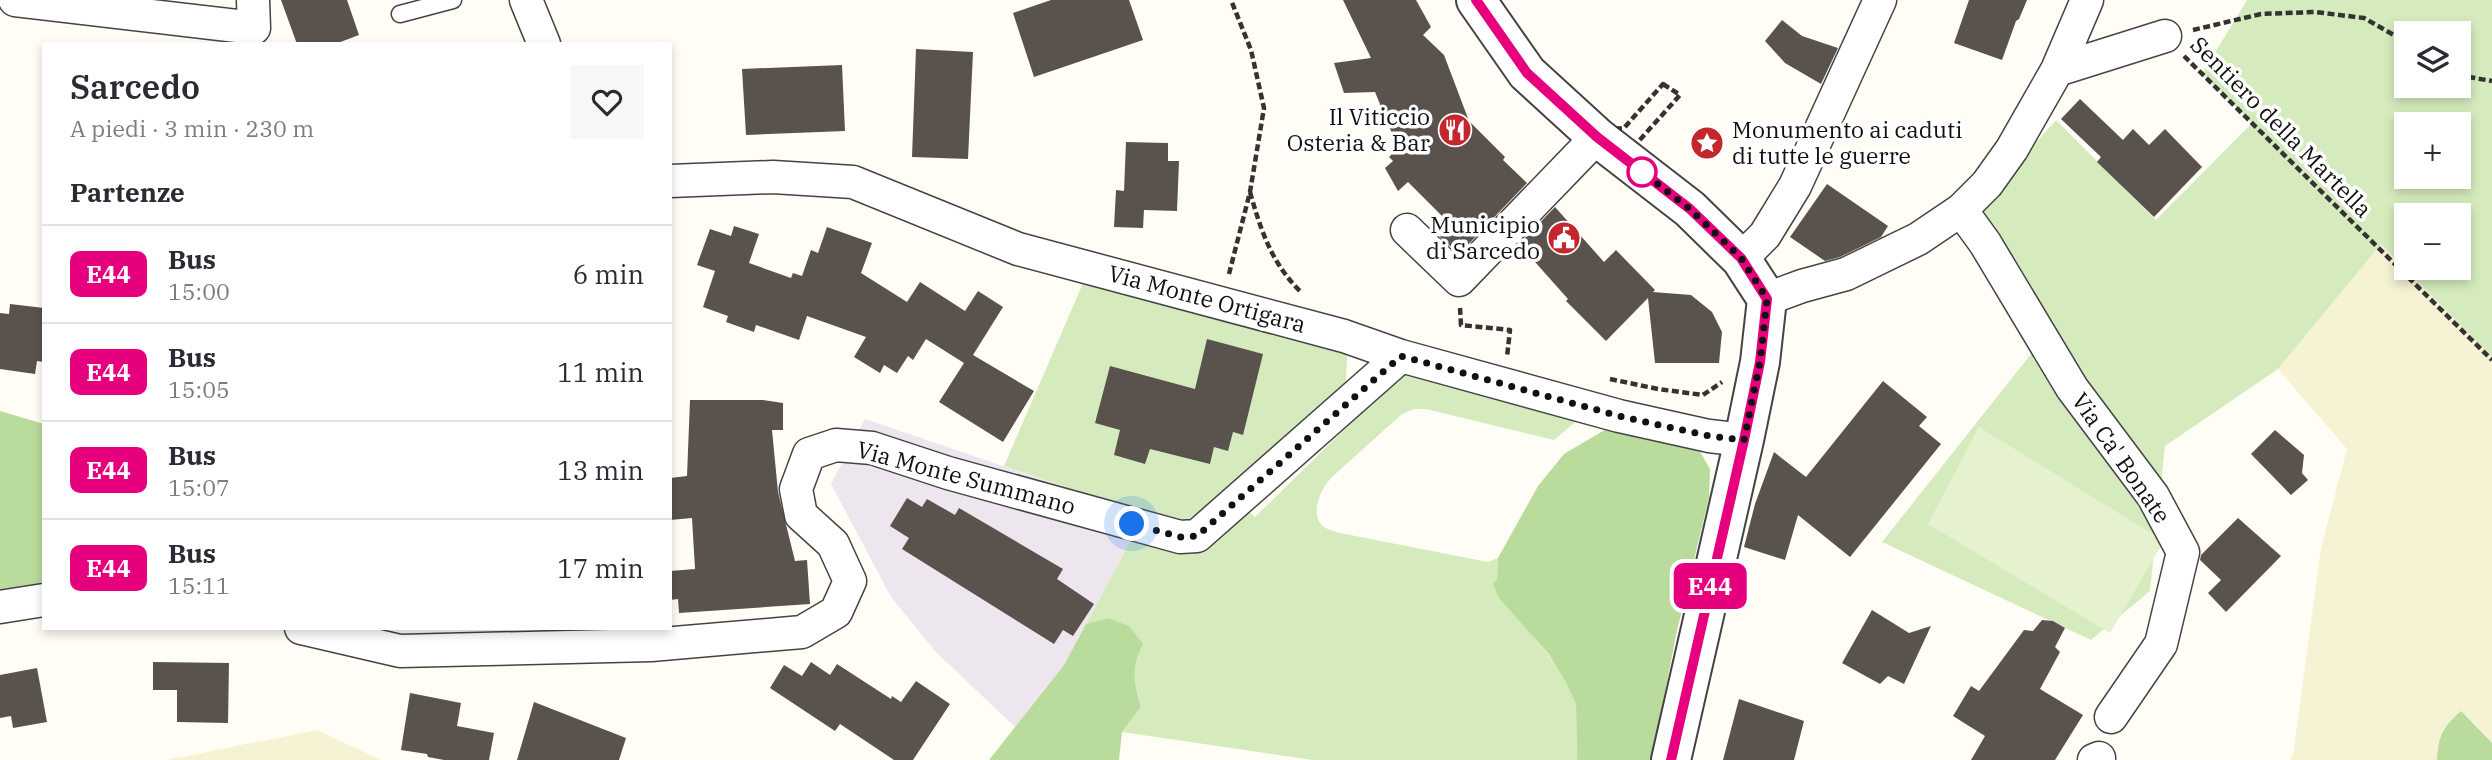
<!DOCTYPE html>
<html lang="it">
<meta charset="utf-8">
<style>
:root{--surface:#fff;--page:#f7f7f7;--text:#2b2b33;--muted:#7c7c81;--line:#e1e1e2}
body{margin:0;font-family:"IBM Plex Serif",serif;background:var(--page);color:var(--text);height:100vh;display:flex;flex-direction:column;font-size:26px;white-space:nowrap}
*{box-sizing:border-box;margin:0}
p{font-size:23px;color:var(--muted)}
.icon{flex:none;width:38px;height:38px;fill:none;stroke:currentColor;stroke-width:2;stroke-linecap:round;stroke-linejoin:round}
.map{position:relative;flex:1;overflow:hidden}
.drawer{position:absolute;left:42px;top:42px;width:630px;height:588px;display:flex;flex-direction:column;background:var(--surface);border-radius:0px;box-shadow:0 4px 10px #0003}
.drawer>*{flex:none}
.badge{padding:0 14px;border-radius:10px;font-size:24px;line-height:46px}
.tools{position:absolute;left:2394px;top:21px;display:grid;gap:14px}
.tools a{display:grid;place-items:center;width:77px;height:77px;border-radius:0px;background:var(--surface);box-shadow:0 4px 10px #0003;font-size:35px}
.you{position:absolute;width:35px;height:35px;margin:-18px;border:5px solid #fff;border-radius:50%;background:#1a73e8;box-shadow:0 0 0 10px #1a73e833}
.map>.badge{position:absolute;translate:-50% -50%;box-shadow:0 0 0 4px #fff}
h2{padding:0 28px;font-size:26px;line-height:63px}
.round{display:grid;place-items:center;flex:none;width:74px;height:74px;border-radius:0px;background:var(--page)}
.summary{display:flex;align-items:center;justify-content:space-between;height:119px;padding:0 28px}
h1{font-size:33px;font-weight:600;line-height:52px}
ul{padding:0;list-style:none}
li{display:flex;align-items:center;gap:21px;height:98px;padding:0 28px;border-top:2px solid var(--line)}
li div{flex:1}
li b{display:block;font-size:26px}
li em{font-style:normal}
li .badge{min-width:77px;font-weight:700;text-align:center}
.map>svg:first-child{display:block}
.industrial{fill:#eee6ef}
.farmland{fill:#f6f3d4}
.green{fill:#d5ebbd;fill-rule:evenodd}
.forest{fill:#b9dc9c}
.pitch{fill:#e6f2cf}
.building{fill:#5a524d}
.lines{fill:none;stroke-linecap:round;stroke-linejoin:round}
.service-casing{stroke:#444;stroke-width:19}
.minor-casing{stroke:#444;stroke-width:35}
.tertiary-casing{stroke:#444;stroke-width:42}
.path{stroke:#333;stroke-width:4.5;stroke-dasharray:7 3.5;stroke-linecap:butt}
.service{stroke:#fff;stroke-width:16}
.minor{stroke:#fff;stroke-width:32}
.tertiary{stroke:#fff;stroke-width:38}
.line-casing{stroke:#fff;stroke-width:16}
.line{stroke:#e6007e;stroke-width:10}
.walk{stroke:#111;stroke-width:7;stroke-dasharray:0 12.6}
.stop-dot{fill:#fff;stroke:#e6007e;stroke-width:3.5}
.labels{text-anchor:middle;stroke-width:7;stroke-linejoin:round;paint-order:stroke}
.poi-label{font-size:23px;fill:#111;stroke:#fff;text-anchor:end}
.street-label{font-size:23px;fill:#111;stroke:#fff}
</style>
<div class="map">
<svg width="2492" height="760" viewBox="0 0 2492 760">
<rect width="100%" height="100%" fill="#fffdf5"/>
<path class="industrial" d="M 865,419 L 1145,514 L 1064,665 L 1015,727 L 936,652 L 891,597 L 831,484 Z"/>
<path class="farmland" d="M 2382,243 L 2492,357 L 2492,743 L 2461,712 L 2438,746 L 2437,760 L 2289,760 L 2293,755 L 2321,548 L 2347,449 L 2278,369 Z
M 317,730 L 381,760 L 167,760 L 236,746 Z"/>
<path class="green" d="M 2247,0 L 2492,0 L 2492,357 L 2381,244 L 2278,369 L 2165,446 L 2150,591 L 2091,640 L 1882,542 L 2054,325 L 1964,224 L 2056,120 L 2156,220 L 2252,123 L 2202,74 ZM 2406,33 L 2459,33 L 2459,86 L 2406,86 ZM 2406,124 L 2459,124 L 2459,177 L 2406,177 ZM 2406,215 L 2459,215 L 2459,268 L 2406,268 Z
M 1090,267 L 1348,339 L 1345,398 L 1231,496 L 1255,517 L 1389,386 L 1404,375 L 1421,372 L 1580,418 L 1554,440 L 1426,409 L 1414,409 L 1402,414 L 1332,477 C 1322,487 1311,509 1320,523 C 1324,529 1333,531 1340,533 L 1488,562 L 1498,558 L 1497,579 L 1535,638 L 1548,654 L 1565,681 L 1576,704 L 1577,760 L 1312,760 L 1122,732 L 1141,707 L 1133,675 L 1134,662 L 1108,618 L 1086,624 L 1145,514 L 1004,466 Z"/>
<path class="forest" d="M 0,411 L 44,424 L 44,594 L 0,598 Z
M 1613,425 L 1689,441 L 1699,450 L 1710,469 L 1709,497 L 1676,635 L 1652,760 L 1577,760 L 1576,704 L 1565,681 L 1548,653 L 1499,598 L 1493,584 L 1497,579 L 1498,558 L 1538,486 L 1564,454 Z
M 1108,618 L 1129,626 L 1143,644 C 1130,670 1134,680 1141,707 L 1122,732 L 1119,760 L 989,760 L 1064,665 L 1086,624 Z
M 2461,711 L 2492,743 L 2492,760 L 2437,760 C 2438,736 2443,727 2461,711 Z"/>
<path class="pitch" d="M 1979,427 L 2164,541 L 2110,633 L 1928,524 Z"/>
<path class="building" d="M 281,0 L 347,0 L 359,35 L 335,44 L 297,44 Z
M 1051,0 L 1129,0 L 1143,40 L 1034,77 L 1013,13 Z
M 1343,0 L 1416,0 L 1431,27 L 1423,35 L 1444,55 L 1469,121 L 1505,157 L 1503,160 L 1527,183 L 1459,254 L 1440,237 L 1449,223 L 1408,182 L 1398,191 L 1385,168 L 1393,161 L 1389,157 L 1398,148 L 1375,92 L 1344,93 L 1334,63 L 1371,58 Z
M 1969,0 L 2027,0 L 2019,19 L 2016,21 L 2002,60 L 1954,43 Z
M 1782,20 L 1802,36 L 1838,48 L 1821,84 L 1785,63 L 1765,41 Z
M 916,49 L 973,52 L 968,159 L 912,157 Z
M 842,65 L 845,131 L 746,135 L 742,69 Z
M 2080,99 L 2123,140 L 2133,129 L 2149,145 L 2165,129 L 2202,167 L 2154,217 L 2097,162 L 2101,157 L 2061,119 Z
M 1126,142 L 1168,143 L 1168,161 L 1179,161 L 1177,211 L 1144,210 L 1143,228 L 1114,227 L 1116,190 L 1124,191 Z
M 1827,184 L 1888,226 L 1881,237 L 1840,257 L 1825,261 L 1790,237 Z
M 1555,207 L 1604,262 L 1616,250 L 1655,290 L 1653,292 L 1691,295 L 1712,312 L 1722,332 L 1719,363 L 1655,363 L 1648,298 L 1606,341 L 1566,301 L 1568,299 L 1519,244 Z
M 734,226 L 759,234 L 749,263 L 791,278 L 793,273 L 802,276 L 811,250 L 818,253 L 827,227 L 872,243 L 861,273 L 907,302 L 920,282 L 965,311 L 978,291 L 1003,307 L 973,355 L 1034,391 L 1003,442 L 939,402 L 964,363 L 926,339 L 913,360 L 908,356 L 897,373 L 884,365 L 880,373 L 854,357 L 866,337 L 807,316 L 799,340 L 756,325 L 754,332 L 726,322 L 728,316 L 703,307 L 715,271 L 697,265 L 710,229 L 731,236 Z
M 10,304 L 44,308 L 44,362 L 37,361 L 35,374 L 0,369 L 0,313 L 9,314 Z
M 1207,339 L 1263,354 L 1243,435 L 1233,432 L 1228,451 L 1214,447 L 1210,464 L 1150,449 L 1145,464 L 1114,455 L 1120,430 L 1095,423 L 1110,366 L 1195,389 Z
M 1883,381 L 1927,417 L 1919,426 L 1941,444 L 1850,557 L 1798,515 L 1785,560 L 1744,547 L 1755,504 L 1774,452 L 1806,477 Z
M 690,400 L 763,400 L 783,403 L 783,430 L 772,430 L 778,492 L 795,561 L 807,560 L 810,604 L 679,613 L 678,599 L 670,600 L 670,571 L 695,569 L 692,518 L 670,520 L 670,478 L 687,476 Z
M 2275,430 L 2304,455 L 2302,473 L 2308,480 L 2291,495 L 2251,454 Z
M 907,498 L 922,507 L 927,499 L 955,515 L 959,508 L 1063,569 L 1057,579 L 1094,604 L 1073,636 L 1063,630 L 1054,644 L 902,549 L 909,538 L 890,526 Z
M 2238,518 L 2281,556 L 2226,612 L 2208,593 L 2221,580 L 2200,560 L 2201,555 Z
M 1872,610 L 1909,633 L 1931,626 L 1904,684 L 1888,676 L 1880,684 L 1842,663 Z
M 2042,620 L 2053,621 L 2065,628 L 2055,647 L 2060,652 L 2040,689 L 2083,715 L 2055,760 L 1971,760 L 1985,736 L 1953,716 L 1971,686 L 1979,691 L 2024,630 L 2033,631 Z
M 153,662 L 229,663 L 228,723 L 177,722 L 177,690 L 153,690 Z
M 811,662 L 830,675 L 837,664 L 891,699 L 892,696 L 901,702 L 916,681 L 950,704 L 913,760 L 894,760 L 840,724 L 835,731 L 770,688 L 784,665 L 802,676 Z
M 37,668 L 47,722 L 13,728 L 11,716 L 0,718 L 0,675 Z
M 410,693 L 461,703 L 457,726 L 494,733 L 489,760 L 444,760 L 428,757 L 427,754 L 401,750 Z
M 1739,699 L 1804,721 L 1794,760 L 1723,760 Z
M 534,702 L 626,738 L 619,760 L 517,760 Z"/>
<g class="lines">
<defs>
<path id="service" d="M 400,14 L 453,0"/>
<path id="minor" d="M 15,0 L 254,28 L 253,0
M 526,0 L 544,44
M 2057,70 L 2165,36
M 670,181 L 773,177 L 853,182 L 1018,249 L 1344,336 L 1401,356 L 1619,416 L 1709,436 L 1744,440
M 1961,210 L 1985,243 L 2072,388 L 2153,496 L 2183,552 L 2161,644 L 2111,717
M 1407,230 L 1459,280 L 1597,137
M 1741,259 L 1765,235 L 1795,186 L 1880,0
M 1767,299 L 1802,286 L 1846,274 L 1918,239 L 1961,210 L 1987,184 L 2012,149 L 2057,70 L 2087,0
M 0,607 L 44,600
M 301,628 L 400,651 L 651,645 L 802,632 L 836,612 L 850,581 L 833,544 L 801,515 L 796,489 L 809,454 L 836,445 L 872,448 L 948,473 L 1180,537 L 1197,536 L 1401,356
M 2094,760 L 2099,758"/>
<path id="tertiary" d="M 1476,0 L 1527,73 L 1597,137 L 1690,209 L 1741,259 L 1767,299 L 1760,362 L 1744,440 L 1671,760"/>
</defs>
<use href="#service" class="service-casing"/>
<use href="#minor" class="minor-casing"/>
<use href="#tertiary" class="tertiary-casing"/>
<path class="path" d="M 2193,30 L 2261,14 L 2315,12 L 2364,18 L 2406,42
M 2184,56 L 2492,360
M 2459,72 L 2469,77 L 2492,81
M 1663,84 L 1680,95 L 1637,143 L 1635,151 L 1613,129 L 1624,128 Z
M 1250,192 C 1261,231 1272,264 1301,292
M 1229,274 L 1250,192 L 1264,108 L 1251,50 L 1231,0
M 1460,308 L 1461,325 L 1510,330 L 1507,357
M 1610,379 L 1658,389 L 1703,395 L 1722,382"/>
<use href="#service" class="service"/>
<use href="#minor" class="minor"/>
<use href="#tertiary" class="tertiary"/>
</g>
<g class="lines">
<defs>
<path id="line" d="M 1476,0 L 1527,73 L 1597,137 L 1690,209 L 1741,258 L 1767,299 L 1760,362 L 1744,440 L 1671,760"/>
</defs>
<use href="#line" class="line-casing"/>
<use href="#line" class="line"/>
<path class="walk" d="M 1132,524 L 1181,537 L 1197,536 L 1401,356 L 1619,416 L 1709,436 L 1744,440 L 1760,362 L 1767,299 L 1741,258 L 1690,209 L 1642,172"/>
</g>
<defs>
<symbol id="restaurant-disc" viewBox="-11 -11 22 22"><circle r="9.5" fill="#c4262e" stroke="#fff"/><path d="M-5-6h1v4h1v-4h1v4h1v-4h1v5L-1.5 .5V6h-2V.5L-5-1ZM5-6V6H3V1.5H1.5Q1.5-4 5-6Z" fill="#fff"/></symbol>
<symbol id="sight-disc" viewBox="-11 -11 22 22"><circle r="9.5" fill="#c4262e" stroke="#fff"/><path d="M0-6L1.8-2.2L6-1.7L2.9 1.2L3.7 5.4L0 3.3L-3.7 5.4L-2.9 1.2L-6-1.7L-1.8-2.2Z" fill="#fff"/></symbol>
<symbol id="civic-disc" viewBox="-11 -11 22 22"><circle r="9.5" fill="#c4262e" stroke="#fff"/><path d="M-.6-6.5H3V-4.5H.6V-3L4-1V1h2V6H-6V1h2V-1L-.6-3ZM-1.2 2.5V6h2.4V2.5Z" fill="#fff"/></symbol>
</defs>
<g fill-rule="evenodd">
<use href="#restaurant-disc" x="1436" y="111" width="38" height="38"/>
<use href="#sight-disc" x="1688" y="124" width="38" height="38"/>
<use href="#civic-disc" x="1545" y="219" width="38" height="38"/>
</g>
<circle class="stop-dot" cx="1642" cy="172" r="14"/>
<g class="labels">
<g class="poi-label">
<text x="1430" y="125">Il Viticcio<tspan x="1430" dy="26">Osteria &amp; Bar</tspan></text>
<text x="1732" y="138" text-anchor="start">Monumento ai caduti<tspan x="1732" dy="26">di tutte le guerre</tspan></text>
<text x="1540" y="233">Municipio<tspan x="1540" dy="26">di Sarcedo</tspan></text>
</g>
<g class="street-label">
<text transform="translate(2281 127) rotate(45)" y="8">Sentiero della Martella</text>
<text transform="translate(1207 299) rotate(15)" y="8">Via Monte Ortigara</text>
<text transform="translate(2121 458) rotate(55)" y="8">Via Ca' Bonate</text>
<text transform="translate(966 478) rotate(15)" y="8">Via Monte Summano</text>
</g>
</g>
</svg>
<div class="tools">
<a><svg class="icon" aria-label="layers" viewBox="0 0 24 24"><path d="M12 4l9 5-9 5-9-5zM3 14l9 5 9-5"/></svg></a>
<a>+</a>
<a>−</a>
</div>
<div class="you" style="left:1132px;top:524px"></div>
<b class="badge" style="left:1710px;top:586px;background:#e6007e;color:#fff">E44</b>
<section class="drawer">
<div class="summary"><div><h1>Sarcedo</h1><p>A piedi · 3 min · 230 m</p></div><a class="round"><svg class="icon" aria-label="heart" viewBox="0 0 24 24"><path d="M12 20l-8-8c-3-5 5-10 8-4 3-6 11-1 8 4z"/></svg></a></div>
<h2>Partenze</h2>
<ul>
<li><span class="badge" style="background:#e6007e;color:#fff">E44</span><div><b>Bus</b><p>15:00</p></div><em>6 min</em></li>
<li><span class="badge" style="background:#e6007e;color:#fff">E44</span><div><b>Bus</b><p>15:05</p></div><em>11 min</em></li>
<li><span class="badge" style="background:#e6007e;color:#fff">E44</span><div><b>Bus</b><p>15:07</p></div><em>13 min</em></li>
<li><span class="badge" style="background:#e6007e;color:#fff">E44</span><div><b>Bus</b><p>15:11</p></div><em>17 min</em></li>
</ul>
</section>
</div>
